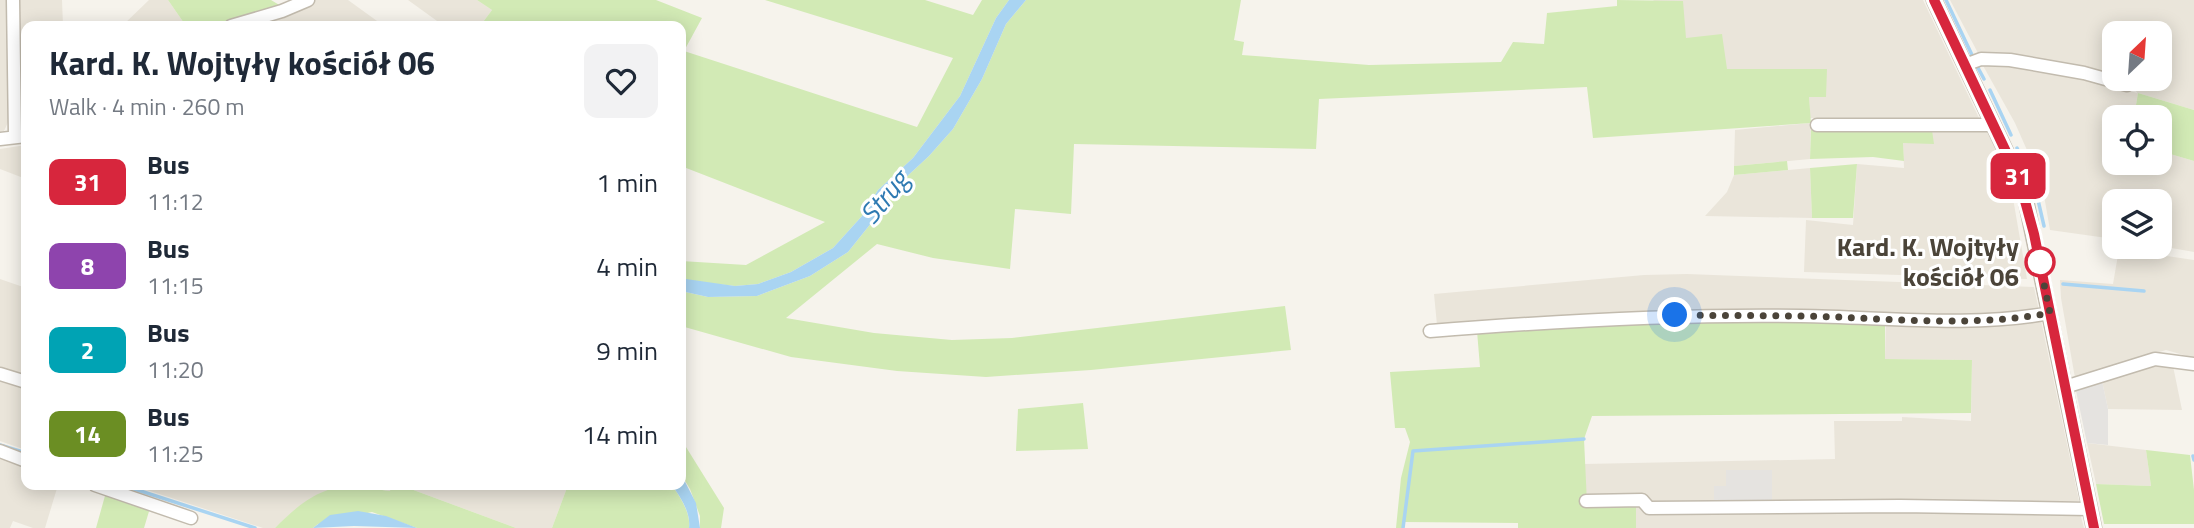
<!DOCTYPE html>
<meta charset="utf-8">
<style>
:root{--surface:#fff;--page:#f2f2f3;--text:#1f2937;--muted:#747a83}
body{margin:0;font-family:"Titillium Web",sans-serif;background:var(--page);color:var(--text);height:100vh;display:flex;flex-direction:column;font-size:26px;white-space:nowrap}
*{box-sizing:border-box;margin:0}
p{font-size:23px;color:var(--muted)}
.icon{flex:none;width:38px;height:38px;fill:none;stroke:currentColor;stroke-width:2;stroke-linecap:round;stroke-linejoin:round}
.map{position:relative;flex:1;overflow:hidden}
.drawer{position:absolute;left:21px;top:21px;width:665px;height:469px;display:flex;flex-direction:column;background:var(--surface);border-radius:14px;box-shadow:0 4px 18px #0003}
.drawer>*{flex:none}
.badge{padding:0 14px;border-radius:10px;font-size:24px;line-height:46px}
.needle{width:46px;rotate:25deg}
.controls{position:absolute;left:2102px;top:21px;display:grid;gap:14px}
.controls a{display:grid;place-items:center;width:70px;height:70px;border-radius:14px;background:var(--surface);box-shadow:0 4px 18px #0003;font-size:35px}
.you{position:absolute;width:35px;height:35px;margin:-18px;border:5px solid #fff;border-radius:50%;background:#1a73e8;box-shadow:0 0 0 10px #1a73e833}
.map>.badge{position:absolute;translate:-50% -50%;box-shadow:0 0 0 4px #fff}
.round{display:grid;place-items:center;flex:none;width:74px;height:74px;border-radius:14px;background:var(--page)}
.head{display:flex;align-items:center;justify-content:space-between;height:119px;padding:0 28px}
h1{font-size:33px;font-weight:700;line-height:52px}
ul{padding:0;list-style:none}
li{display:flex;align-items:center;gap:21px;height:84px;padding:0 28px}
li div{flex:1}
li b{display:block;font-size:26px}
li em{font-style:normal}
li .badge{min-width:77px;font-weight:700;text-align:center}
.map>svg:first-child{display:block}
.residential{fill:#eae5da}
.green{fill:#d2eab5}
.parking{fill:#e5e3e0}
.water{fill:#a9d4f2}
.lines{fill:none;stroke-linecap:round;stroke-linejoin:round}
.stream{stroke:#a9d4f2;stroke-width:3.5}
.minor-casing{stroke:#c2bbae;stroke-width:15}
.tertiary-casing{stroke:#c2bbae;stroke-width:17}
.minor{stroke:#fff;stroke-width:12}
.tertiary{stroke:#fff;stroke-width:14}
.line-casing{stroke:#fff;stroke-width:16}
.line{stroke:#d7263d;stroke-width:10}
.walk{stroke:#4b4439;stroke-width:7;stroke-dasharray:0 12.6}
.stop-dot{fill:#fff;stroke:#d7263d;stroke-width:3.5}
.labels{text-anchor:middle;stroke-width:6;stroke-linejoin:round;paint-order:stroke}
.stop-label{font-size:26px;font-weight:bold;fill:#4b4439;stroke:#fff;text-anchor:end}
.water-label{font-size:28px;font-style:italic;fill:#2e7ab2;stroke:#fff}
</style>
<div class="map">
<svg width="2194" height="528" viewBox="0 0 2194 528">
<rect width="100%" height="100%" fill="#f6f3ec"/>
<path class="residential" d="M 0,0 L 9,0 L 9,120 L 4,131 L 0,132 Z
M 16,0 L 62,0 L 63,26 L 26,26 L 26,132 L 23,132 L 21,130 Z
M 149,0 L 168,0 L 186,26 L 122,26 Z
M 313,0 L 348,0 L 384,26 L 247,26 Z
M 408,0 L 477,0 L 492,10 L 480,26 L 444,26 Z
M 1653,0 L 1923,0 L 1980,120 L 1810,118 L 1809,97 L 1827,69 L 1726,69 L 1686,38 Z
M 1950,0 L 2194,0 L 2194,110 L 2138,93 L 2134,117 L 2114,117 L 2114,163 L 2160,163 L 2160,151 L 2194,161 L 2194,252 L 2160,246 L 2160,201 L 2114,201 L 2114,239 L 2050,230 L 2042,184 L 2015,123 L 1981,62 L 2070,74 L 2137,93 L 2133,85 L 2134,79 L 2160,79 L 2160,33 L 2114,33 L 2114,77 L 2072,65 L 1978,53 Z
M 1811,123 L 1810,159 L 1734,166 L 1735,130 Z
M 1932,130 L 1987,130 L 2010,181 L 2027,279 L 1804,272 L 1806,220 L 1853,225 L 1857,164 L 1904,168 L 1903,143 Z
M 26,145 L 26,179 L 0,169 L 0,149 Z
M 1810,168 L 1812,218 L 1705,216 L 1727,192 L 1734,175 Z
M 2119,249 L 2194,260 L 2194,358 L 2166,350 L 2075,378 L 2061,298 L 2060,280 L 2113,284 Z
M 1687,274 L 2034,287 L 2079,501 L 1869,502 L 2080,513 L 2084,528 L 1636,528 L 1636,503 L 1587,504 L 1584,464 L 1835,459 L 1834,421 L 1902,421 L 1902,417 L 1971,421 L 1972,360 L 1885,359 L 1886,314 L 1437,325 L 1434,294 L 1644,275 Z
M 0,279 L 26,288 L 26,379 L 0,371 Z
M 2153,365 L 2173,366 L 2182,410 L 2108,409 L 2102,381 Z
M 0,377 L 26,385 L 26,450 L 0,441 Z
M 2087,443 L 2146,450 L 2151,486 L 2096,484 Z
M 0,457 L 26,466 L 26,485 L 58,485 L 45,528 L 33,528 L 13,521 L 10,528 L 0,528 Z
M 132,485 L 392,485 L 391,491 L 350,486 L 289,515 L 275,528 L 263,528 Z
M 400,485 L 568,485 L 552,528 L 516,528 Z"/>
<path class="green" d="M 168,0 L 271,0 L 281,6 L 247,14 L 220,26 L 186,26 Z
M 477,0 L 656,0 L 702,18 L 684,51 L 917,127 L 953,58 L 765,0 L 925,0 L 973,15 L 982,0 L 1009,0 L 996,18 L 960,96 L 913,158 L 878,190 L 862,216 L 833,248 L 791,272 L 758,284 L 735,286 L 681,280 L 681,261 L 746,265 L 825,222 L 681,166 L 681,26 L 480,26 L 492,10 Z
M 1026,0 L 1241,0 L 1234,40 L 1244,42 L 1242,55 L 1369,65 L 1501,62 L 1513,42 L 1544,44 L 1547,13 L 1617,6 L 1617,0 L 1683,1 L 1686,38 L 1722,34 L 1727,69 L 1827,69 L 1826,97 L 1809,97 L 1811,123 L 1593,138 L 1587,87 L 1319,99 L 1316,149 L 1074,144 L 1071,214 L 1015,209 L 1010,269 L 933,258 L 877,244 L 786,318 L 874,333 L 952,340 L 1012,338 L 1285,306 L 1291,350 L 1091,370 L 986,377 L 897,371 L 791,357 L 681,326 L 681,291 L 708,297 L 757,296 L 810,276 L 848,252 L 872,222 L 889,193 L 929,156 L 953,129 L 982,79 L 1006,24 Z
M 2138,93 L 2194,110 L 2194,161 L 2160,151 L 2160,117 L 2134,117 Z
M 1877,128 L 1932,130 L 1934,144 L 1903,143 L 1904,161 L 1873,157 L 1810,159 L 1811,130 Z
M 1787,161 L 1788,170 L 1734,175 L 1734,166 Z
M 1857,164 L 1853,218 L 1812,218 L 1810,168 Z
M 1627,320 L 1885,321 L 1885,359 L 1972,360 L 1971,413 L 1592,416 L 1584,439 L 1587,503 L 1636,503 L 1636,528 L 1518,528 L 1518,523 L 1404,522 L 1403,528 L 1396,528 L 1401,478 L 1410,442 L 1405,428 L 1395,428 L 1390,372 L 1480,367 L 1477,331 Z
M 1083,403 L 1088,449 L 1016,451 L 1018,409 Z
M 681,439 L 724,508 L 721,528 L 700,528 L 700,516 L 690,489 L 681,474 Z
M 2146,450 L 2190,455 L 2194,490 L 2194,524 L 2104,524 L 2096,484 L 2151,486 Z
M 108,485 L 114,485 L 153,498 L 144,528 L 96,528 Z
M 392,485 L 400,485 L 516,528 L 417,528 L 372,512 L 318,524 L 313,528 L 275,528 C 296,507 319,486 352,486 C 364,486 378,490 390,491 Z
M 568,485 L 597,485 L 618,490 L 618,485 L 672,485 C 680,497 691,513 689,528 L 552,528 Z"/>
<path class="parking" d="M 2102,381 L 2108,409 L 2108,445 L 2087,443 L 2076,391 L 2081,387 Z
M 1726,470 L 1772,470 L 1772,503 L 1714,503 L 1714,486 L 1726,486 Z"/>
<path class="water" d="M 1009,0 L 1026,0 L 1006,24 L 982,79 L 953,129 L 929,156 L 889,193 L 872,222 L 848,252 L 810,276 L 757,296 L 708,297 L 681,291 L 681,280 L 686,279 L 735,286 L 758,284 L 791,272 L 833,248 L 862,216 L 878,190 L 913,158 L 960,96 L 996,18 Z
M 681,474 L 696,503 L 700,528 L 689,528 C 691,512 680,497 672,485 L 681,485 Z
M 358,511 L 386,516 L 417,528 L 354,526 L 313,528 L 330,515 Z"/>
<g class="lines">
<path class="stream" d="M 1946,0 L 1972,55
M 1977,66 L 1984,79
M 1990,90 L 2011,135
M 2017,148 L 2035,187 L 2044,226
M 2063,284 L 2144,291
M 0,445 L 26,453
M 2193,456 L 2194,460
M 122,485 L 255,528
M 1403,528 L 1413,451 L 1584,439"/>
<defs>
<path id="minor" d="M 13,0 L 15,136
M 231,26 L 282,11 L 308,0
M 1965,65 L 1981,59 L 2010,60 L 2084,73 L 2127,85
M 1817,125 L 1994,125
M 0,139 L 26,136
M 1430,331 C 1554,321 1677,314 1801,316 C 1884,317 1969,328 2050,313
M 0,374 L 26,382
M 2065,387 L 2155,359 L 2194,364
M 0,451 L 26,461
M 95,485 L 191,518
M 1586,501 L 1642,500 L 1649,508 L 1900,506 L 2090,509"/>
<path id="tertiary" d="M 1934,0 L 2019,179 L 2026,201 L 2094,528"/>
</defs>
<use href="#minor" class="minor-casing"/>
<use href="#tertiary" class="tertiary-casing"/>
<use href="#minor" class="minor"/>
<use href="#tertiary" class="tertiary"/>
</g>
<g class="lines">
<defs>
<path id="line" d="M 1934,0 L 2019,179 L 2034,234 L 2094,528"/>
</defs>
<use href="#line" class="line-casing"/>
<use href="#line" class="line"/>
<path class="walk" d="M 1675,315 C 1729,316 1783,315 1836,317 C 1907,320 1980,326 2050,313 L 2039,260 L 2040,262"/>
</g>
<circle class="stop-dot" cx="2040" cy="262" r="14"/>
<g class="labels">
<g class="stop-label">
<text x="2019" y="256">Kard. K. Wojtyły<tspan x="2019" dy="30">kościół 06</tspan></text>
</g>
<g class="water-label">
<text transform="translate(884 197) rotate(-51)" y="10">Strug</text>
</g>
</g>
</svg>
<div class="controls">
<a><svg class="needle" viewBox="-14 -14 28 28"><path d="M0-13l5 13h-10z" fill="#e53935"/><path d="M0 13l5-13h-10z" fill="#747a83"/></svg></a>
<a><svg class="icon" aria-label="locate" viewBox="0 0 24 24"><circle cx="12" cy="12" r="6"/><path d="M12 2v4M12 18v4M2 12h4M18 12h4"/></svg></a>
<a><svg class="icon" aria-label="layers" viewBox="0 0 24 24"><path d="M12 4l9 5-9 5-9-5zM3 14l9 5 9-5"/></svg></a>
</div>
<div class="you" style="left:1675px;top:315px"></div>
<b class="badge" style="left:2018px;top:176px;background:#d7263d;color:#fff">31</b>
<section class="drawer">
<div class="head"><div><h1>Kard. K. Wojtyły kościół 06</h1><p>Walk · 4 min · 260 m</p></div><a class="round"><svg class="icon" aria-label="heart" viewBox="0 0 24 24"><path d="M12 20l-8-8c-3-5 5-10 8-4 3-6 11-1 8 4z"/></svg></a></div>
<ul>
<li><span class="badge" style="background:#d7263d;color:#fff">31</span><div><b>Bus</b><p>11:12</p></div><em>1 min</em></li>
<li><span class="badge" style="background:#8e44ad;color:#fff">8</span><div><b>Bus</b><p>11:15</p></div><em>4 min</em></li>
<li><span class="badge" style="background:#00a3b4;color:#fff">2</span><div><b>Bus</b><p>11:20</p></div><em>9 min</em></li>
<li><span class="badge" style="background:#6b8e23;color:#fff">14</span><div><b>Bus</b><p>11:25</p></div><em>14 min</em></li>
</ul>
</section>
</div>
